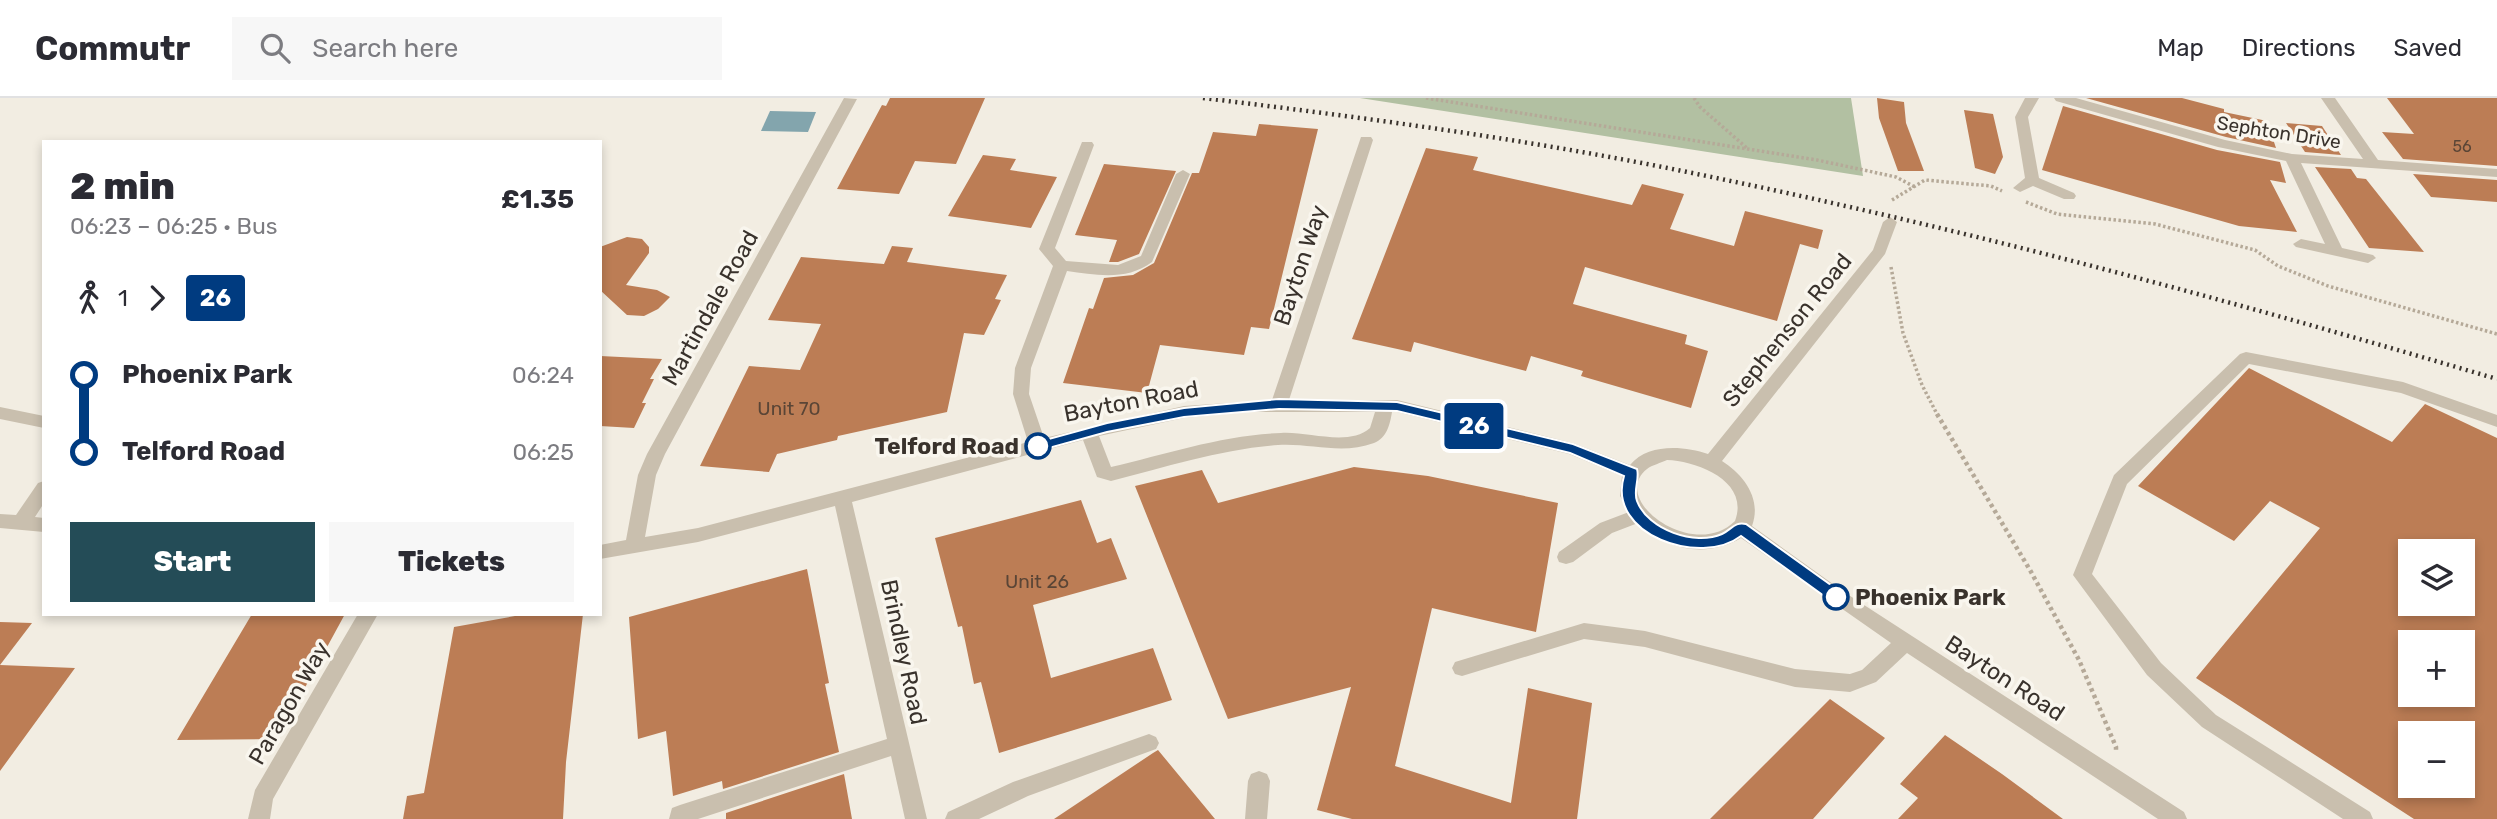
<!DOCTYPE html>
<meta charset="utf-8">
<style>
:root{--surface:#fff;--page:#f7f7f7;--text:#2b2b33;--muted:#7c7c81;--line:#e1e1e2;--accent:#244c57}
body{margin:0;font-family:Rubik,sans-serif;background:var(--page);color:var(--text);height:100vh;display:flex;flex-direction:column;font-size:26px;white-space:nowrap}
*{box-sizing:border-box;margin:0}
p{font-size:23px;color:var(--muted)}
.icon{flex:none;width:38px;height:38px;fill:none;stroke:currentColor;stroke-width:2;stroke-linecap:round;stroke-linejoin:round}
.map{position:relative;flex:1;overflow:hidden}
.details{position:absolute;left:42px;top:42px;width:560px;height:476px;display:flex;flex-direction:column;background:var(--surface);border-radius:0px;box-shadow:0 4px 10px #0003}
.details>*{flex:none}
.badge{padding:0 14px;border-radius:5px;font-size:24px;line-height:46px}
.controls{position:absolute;left:2398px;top:441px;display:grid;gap:14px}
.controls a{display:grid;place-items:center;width:77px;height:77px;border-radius:0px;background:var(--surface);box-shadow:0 4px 10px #0003;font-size:35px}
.map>.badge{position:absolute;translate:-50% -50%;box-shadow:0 0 0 4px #fff}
.legs{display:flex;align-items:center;gap:10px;height:77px;padding:0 28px;font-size:23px}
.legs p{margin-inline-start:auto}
.overview{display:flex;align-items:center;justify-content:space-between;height:119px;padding:0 28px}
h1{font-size:38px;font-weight:800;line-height:52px}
.button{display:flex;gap:14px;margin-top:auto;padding:14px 28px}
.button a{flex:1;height:80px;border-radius:0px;background:var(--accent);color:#fff;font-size:28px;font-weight:800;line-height:80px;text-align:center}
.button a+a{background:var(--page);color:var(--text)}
ul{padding:0 28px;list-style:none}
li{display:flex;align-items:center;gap:24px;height:77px;font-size:26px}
li i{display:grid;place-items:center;width:10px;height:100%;margin:0 9px;background:currentColor}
li i::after{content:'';width:18px;height:18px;margin:-9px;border:5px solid;border-radius:50%;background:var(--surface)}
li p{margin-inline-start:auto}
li:first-child i{background:linear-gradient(#0000 50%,currentColor 0)}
li:last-child i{background:linear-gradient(currentColor 50%,#0000 0)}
header{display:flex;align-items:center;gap:42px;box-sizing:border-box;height:98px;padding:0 35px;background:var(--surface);border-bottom:2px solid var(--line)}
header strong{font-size:33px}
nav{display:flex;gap:38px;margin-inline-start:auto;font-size:24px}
.search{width:490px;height:63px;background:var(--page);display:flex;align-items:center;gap:18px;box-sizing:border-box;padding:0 24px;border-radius:0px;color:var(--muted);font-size:26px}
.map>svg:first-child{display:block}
.green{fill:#b2c0a2}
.water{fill:#83a5ad}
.building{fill:#bc7d55;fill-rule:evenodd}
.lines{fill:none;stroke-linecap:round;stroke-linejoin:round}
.path-far1{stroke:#b5a998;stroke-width:3.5;stroke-dasharray:2.5 2.5;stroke-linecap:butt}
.path{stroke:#b5a998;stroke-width:4.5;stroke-dasharray:3.5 3.5;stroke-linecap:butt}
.minor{fill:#c9bfae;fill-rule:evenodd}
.rail{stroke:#39322c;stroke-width:4.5;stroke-dasharray:2 4.5;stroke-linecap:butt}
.line-1{fill:#003b80;stroke:#fff;stroke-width:2}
.stop-1-dot{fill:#fff;stroke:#003b80;stroke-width:3.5}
.labels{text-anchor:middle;stroke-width:7;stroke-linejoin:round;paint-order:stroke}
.far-number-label{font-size:16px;fill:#5a4536}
.far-street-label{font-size:19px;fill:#39322c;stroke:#f9f6ee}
.number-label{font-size:19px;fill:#5a4536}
.street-label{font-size:23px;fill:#39322c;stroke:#f9f6ee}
.stop-label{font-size:23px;font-weight:bold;fill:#39322c;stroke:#f9f6ee;text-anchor:end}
</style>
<header>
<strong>Commutr</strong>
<div class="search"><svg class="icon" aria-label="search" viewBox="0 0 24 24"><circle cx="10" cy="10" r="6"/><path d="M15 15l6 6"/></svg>Search here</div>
<nav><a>Map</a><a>Directions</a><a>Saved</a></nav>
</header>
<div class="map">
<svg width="2497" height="721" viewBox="0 0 2497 721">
<rect width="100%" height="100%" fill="#f2ede2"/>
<path class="green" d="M 1360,0 L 1851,0 L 1863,78 Z"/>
<path class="water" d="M 770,13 L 816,14 L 808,34 L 761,33 Z"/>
<path class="building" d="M 890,0 L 985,0 L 956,66 L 915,63 L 899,96 L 837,91 L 882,7 L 886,8 Z
M 1877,0 L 1904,4 L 1906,25 L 1924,73 L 1898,73 L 1879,20 Z
M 2086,0 L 2182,0 L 2224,11 L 2224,14 L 2267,23 L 2276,50 L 2226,39 Z
M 2387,0 L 2497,0 L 2497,68 L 2403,61 L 2382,34 L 2414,36 Z
M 2063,8 L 2217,52 L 2280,64 L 2286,85 L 2270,82 L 2297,134 L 2239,128 L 2042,72 Z
M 1964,12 L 1993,16 L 2003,59 L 1995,76 L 1975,70 Z
M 2286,25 L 2322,28 L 2341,57 L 2305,54 Z
M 1259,26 L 1318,31 L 1269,231 L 1251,229 L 1244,257 L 1160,247 L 1147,295 L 1063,285 L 1089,210 L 1093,211 L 1104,180 L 1133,177 L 1154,165 L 1192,75 L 1199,75 L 1213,34 L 1256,38 Z
M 1426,50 L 1478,59 L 1473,72 L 1632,107 L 1642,86 L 1684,96 L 1670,131 L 1734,148 L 1745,113 L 1823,132 L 1818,151 L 1800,146 L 1777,223 L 1585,169 L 1573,206 L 1687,237 L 1685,246 L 1708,253 L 1691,310 L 1581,278 L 1583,273 L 1531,258 L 1526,273 L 1414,244 L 1411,254 L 1352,241 Z
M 983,57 L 1016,61 L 1010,72 L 1057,79 L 1031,130 L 948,118 Z
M 1104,66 L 1176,73 L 1139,156 L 1118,164 L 1109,164 L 1117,142 L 1075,137 Z
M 2315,69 L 2351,71 L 2357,80 L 2366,81 L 2424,154 L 2369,150 Z
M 2413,76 L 2497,82 L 2497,104 L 2431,99 Z
M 627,139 L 642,141 L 649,149 L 649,155 L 626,187 L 657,192 L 670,199 L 658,211 L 644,218 L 627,217 L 600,192 L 600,149 Z
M 892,148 L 913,150 L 907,164 L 1007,177 L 995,201 L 1001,202 L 984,237 L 964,235 L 947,314 L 838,338 L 837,342 L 777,356 L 769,374 L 700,368 L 749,268 L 800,272 L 821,226 L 768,222 L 801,159 L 884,166 Z
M 600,258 L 662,261 L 650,281 L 654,281 L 642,305 L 646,305 L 634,330 L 600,328 Z
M 2249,270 L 2392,344 L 2425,306 L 2497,340 L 2497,721 L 2414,721 L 2196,580 L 2320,430 L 2270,403 L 2234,443 L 2138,388 ZM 2410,453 L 2462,453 L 2462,506 L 2410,506 ZM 2410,544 L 2462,544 L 2462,597 L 2410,597 ZM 2410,635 L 2462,635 L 2462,688 L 2410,688 Z
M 1354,369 L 1428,378 L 1558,405 L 1536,534 L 1432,510 L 1395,668 L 1511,705 L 1528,590 L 1592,605 L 1577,721 L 1352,721 L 1317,712 L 1351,589 L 1228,621 L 1135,388 L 1202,372 L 1218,405 Z
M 1081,402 L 1097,445 L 1111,440 L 1127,481 L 1033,507 L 1051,580 L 1153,550 L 1172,602 L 999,655 L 981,584 L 974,586 L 962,528 L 958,529 L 935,440 Z
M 807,471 L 829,585 L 825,586 L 839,654 L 723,691 L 722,683 L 673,698 L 666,633 L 638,641 L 629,519 Z
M 252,516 L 345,516 L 277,641 L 177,642 Z
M 526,516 L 583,516 L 566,664 L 563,721 L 403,721 L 407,698 L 424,695 L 454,529 Z
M 0,524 L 32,525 L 0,567 L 75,570 L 0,673 Z
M 1830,601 L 1885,640 L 1813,721 L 1710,721 Z
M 1945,637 L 2002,676 L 2063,721 L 1898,721 L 1918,700 L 1900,686 Z
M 1158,652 L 1215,721 L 1054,721 L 1153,655 Z
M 844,676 L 852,721 L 726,721 L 726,715 Z"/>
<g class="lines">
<path class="path-far1" d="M 1426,0 L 1817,62 L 1896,79 L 1915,89
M 1694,0 L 1700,9 L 1748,51
M 1892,102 L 1925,82 L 1991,88 L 2002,93
M 2026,104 L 2057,116 L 2155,126 L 2255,152 L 2278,168 L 2328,188 L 2497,236
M 1891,169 L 1903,235 L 1922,287 L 1938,318"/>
<path class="path" d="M 1937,316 L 2030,472 L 2079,562 L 2116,649 L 2116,655"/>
<path class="minor" d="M 844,0 L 857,1 L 665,356 L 656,377 L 645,439 L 698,430 L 1028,344 L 1013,296 L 1015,270 L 1053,168 L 1039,151 L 1082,44 L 1092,44 L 1094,47 L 1055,150 L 1066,163 L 1118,167 L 1141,158 L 1176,76 L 1183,72 L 1190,76 L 1152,164 C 1127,183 1096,177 1067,173 L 1031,270 L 1029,296 L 1044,340 L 1184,308 L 1272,302 L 1361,39 L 1371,39 L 1373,42 L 1289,302 L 1397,302 L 1573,345 L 1630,367 C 1648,345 1684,348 1708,356 L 1873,152 L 1883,124 L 1890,119 L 1897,124 L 1885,156 L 1722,363 C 1744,377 1762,401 1752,428 L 1844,494 L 2184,714 L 2187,721 L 2158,721 L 1907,555 L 1876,584 L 1850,594 L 1795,589 L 1645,549 L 1584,541 L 1462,578 L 1455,576 L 1452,570 L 1455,564 L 1584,525 L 1645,533 L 1795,571 L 1850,576 L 1862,572 L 1891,545 L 1741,440 C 1708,460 1666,453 1638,425 L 1612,435 L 1573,464 L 1566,466 L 1559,464 L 1557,459 L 1559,454 L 1600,425 L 1629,414 L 1620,398 L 1622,378 L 1569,356 L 1397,314 L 1392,314 C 1390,326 1387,340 1374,345 C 1342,357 1311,345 1278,347 C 1222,351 1166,369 1111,383 L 1097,379 L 1083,342 L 852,404 L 927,721 L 905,721 L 891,658 L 698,721 L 669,721 L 672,710 L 680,707 L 887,641 L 835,408 L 698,444 L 600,461 L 600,447 L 626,442 L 638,377 L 647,356 ZM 1247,314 L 1375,314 L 1370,330 C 1349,349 1307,333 1281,335 C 1223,337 1167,356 1111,369 L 1099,338 L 1184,320 ZM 1667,362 C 1697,363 1750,383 1735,423 C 1694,464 1608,402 1647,371 C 1652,367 1661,365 1667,362 Z
M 2025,0 L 2039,0 L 2028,19 L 2039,80 L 2074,95 L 2076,98 L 2074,101 L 2064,101 L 2033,88 L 2020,94 L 2013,90 L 2025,80 L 2015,19 Z
M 2054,0 L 2076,0 L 2225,42 L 2292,56 L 2363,61 L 2321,0 L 2335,0 L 2378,62 L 2497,71 L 2497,79 L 2301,65 L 2342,150 L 2373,157 L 2376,160 L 2368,165 L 2296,149 L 2293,146 L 2301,141 L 2325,146 L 2286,63 L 2218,49 L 2056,3 Z
M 2246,254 L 2403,284 L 2497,317 L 2497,329 L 2401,295 L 2249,266 L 2127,386 L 2092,476 L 2161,565 L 2216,617 L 2370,714 L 2373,721 L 2343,721 L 2202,629 L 2147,577 L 2073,477 L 2114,377 L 2240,256 Z
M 0,309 L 44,318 L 44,330 L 0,321 Z
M 44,383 L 44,405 L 35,419 L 44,420 L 44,434 L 0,430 L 0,416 L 16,417 L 38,385 Z
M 358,516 L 378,516 L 273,701 L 270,721 L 248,721 L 255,692 Z
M 1149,636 L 1156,639 L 1159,645 L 1156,651 L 1028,698 L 979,721 L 945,721 L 948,714 L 1013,684 Z
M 1259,673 L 1267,676 L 1270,683 L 1267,721 L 1245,721 L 1248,683 L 1251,676 Z"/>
<path class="rail" d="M 1203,0 C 1368,20 1533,42 1697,76 C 1967,131 2233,203 2497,281"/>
</g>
<path class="line-1" d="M 1279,301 L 1397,304 L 1573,346 L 1637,371 C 1640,381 1633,392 1637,403 C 1648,432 1695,448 1722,436 C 1731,432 1735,423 1746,426 L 1842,495 L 1844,499 L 1836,505 L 1831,503 L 1741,438 C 1701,469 1606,437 1624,378 L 1570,355 L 1397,313 L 1279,311 L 1184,319 L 1107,334 L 1038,353 L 1032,348 L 1034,345 L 1107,325 L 1184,310 Z"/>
<g class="stop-1-dot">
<circle cx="1038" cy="348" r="12"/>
<circle cx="1836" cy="499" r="12"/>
</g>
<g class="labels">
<g class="far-number-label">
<text x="2462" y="54">56</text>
</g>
<g class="far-street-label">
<text transform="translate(2279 34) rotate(9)" y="7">Sephton Drive</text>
</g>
<g class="number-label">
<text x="789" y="317">Unit 70</text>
<text x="1037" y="490">Unit 26</text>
</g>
<g class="street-label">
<text transform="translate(1300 167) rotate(-72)" y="8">Bayton Way</text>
<text transform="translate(710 210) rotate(-61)" y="8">Martindale Road</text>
<text transform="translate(1787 232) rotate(-51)" y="8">Stephenson Road</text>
<text transform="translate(1131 303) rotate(-11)" y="8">Bayton Road</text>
<text transform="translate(904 554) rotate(78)" y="8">Brindley Road</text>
<text transform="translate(2005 580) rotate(33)" y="8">Bayton Road</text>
<text transform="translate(289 605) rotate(-60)" y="8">Paragon Way</text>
</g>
<g class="stop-label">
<text x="1019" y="356">Telford Road</text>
<text x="1855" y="507" text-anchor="start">Phoenix Park</text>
</g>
</g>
</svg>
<div class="controls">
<a><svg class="icon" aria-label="layers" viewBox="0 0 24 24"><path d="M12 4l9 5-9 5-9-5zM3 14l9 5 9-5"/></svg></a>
<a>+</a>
<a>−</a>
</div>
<b class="badge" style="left:1474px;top:328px;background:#003b80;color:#fff">26</b>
<section class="details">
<div class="overview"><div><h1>2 min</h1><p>06:23 – 06:25 · Bus</p></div><b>£1.35</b></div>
<div class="legs"><svg class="icon" aria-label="walk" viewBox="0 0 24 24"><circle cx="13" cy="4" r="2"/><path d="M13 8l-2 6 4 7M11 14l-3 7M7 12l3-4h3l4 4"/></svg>1<svg class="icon" aria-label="forward" viewBox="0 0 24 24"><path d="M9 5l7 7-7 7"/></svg><b class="badge" style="background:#003b80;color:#fff">26</b></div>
<ul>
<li><i style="color:#003b80"></i><b>Phoenix Park</b><p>06:24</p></li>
<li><i style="color:#003b80"></i><b>Telford Road</b><p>06:25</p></li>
</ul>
<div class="button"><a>Start</a><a>Tickets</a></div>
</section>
</div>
